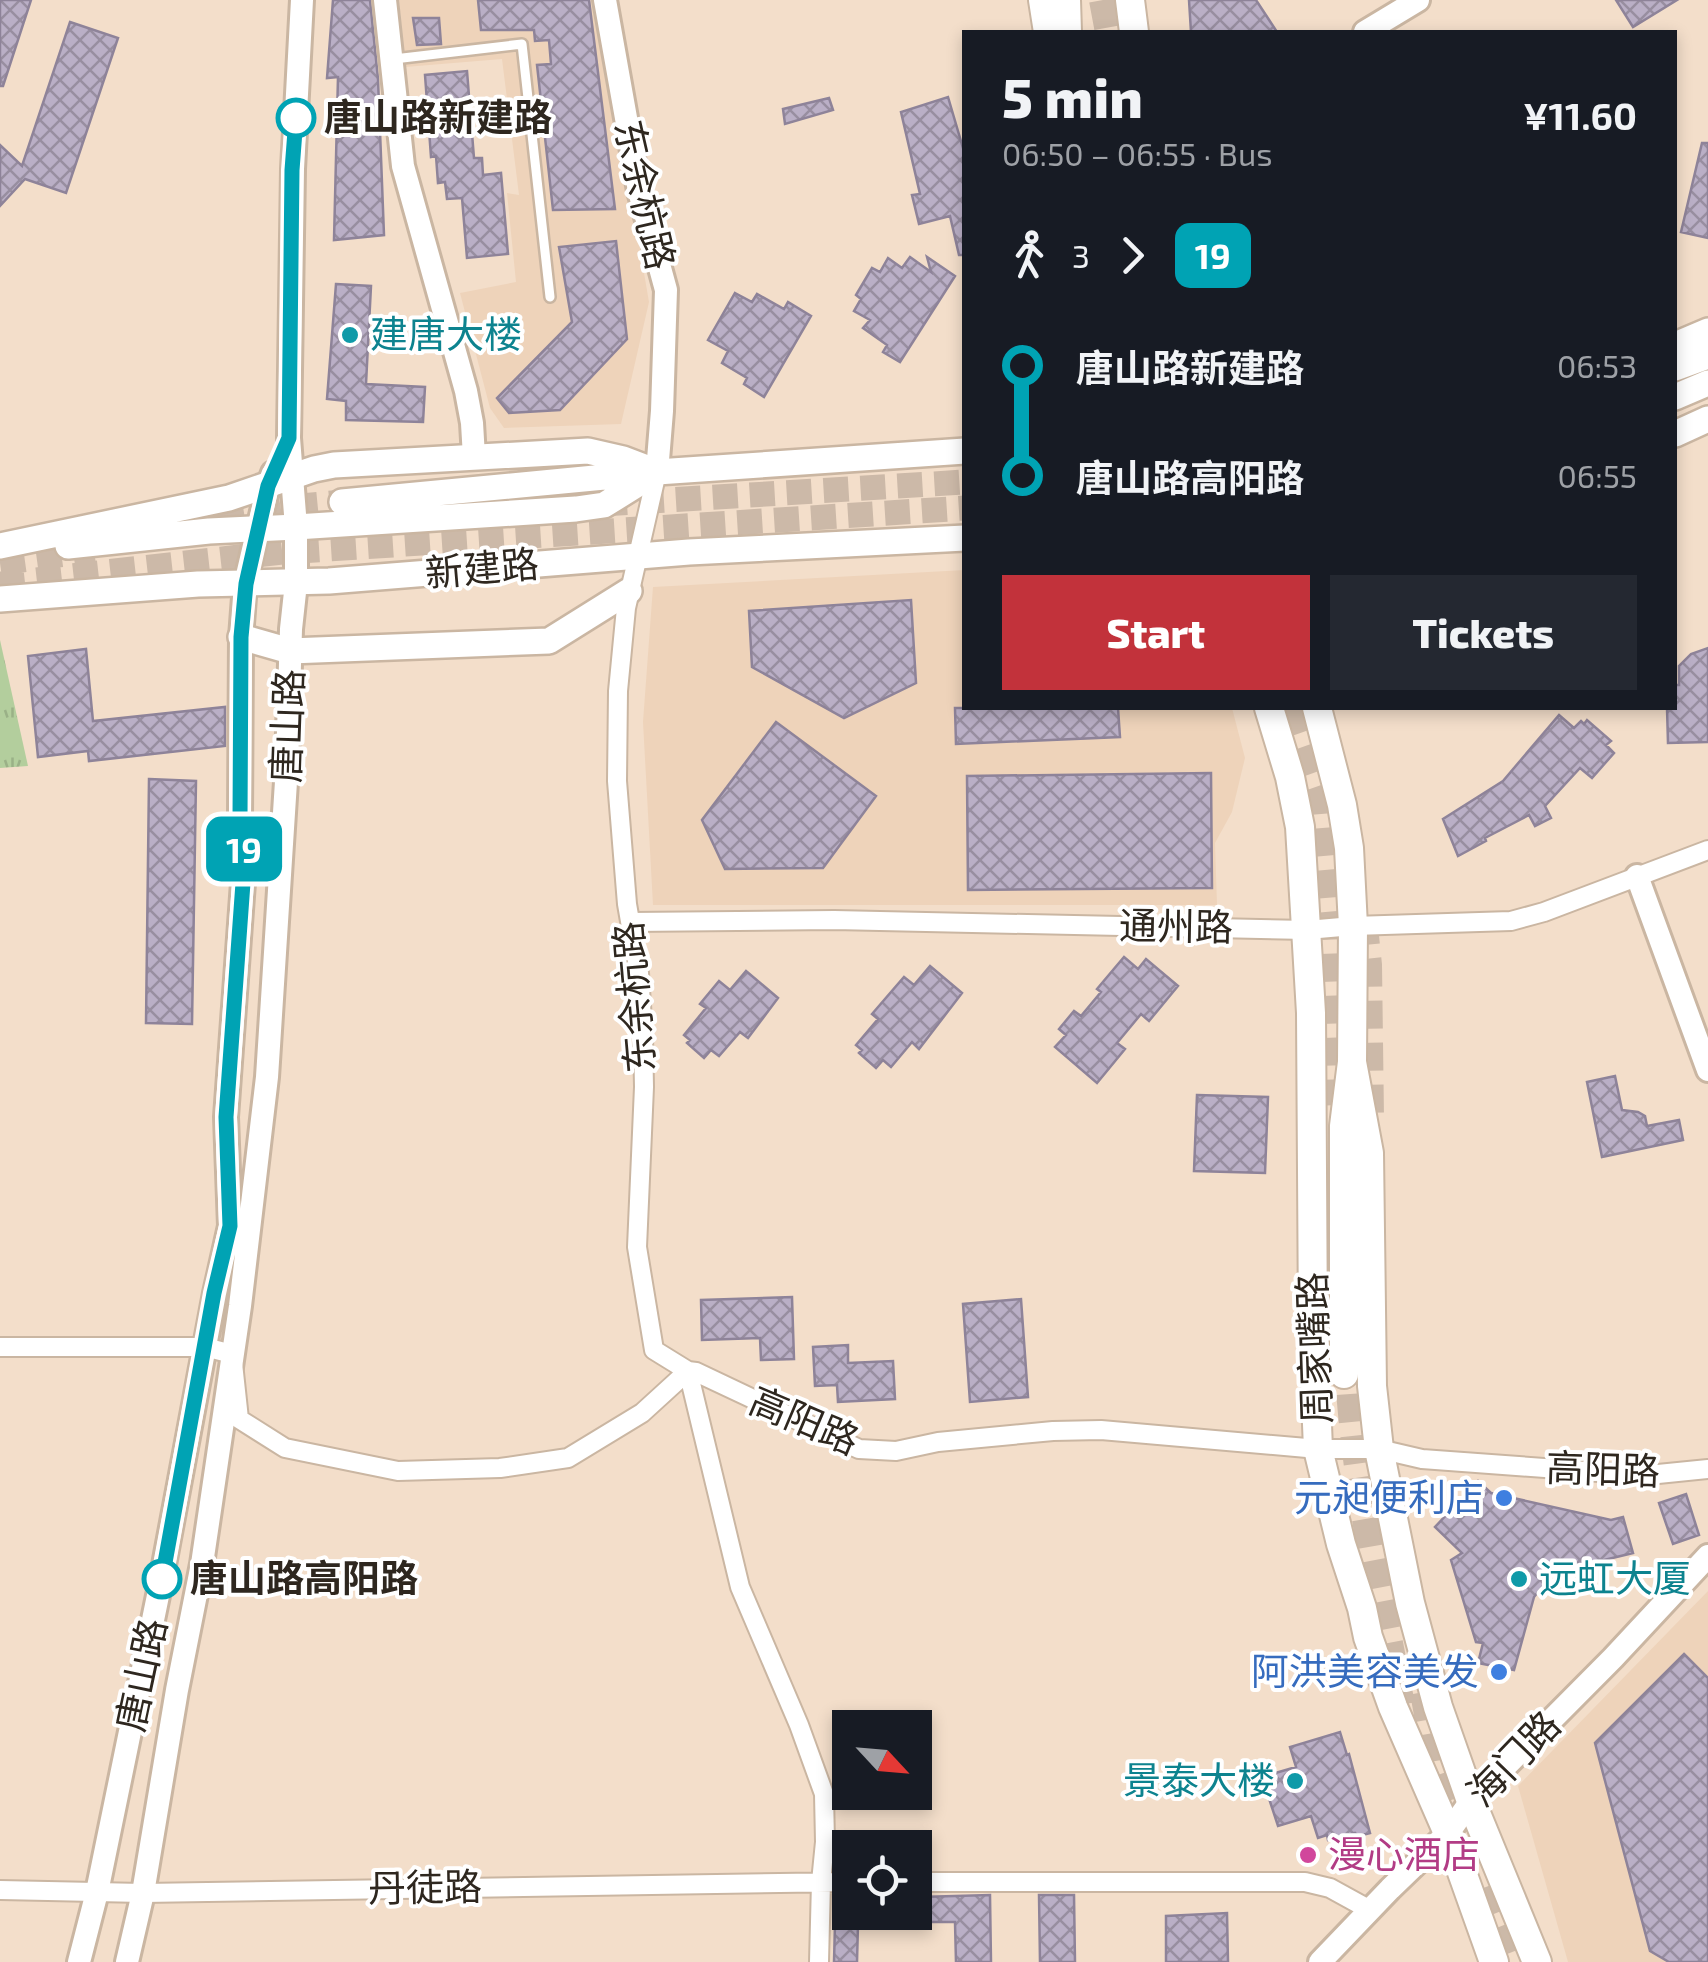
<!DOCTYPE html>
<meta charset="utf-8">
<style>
:root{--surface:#171b24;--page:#242831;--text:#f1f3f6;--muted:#9ea1a6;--accent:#c2323b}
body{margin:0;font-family:"Exo 2","Noto Sans SC",sans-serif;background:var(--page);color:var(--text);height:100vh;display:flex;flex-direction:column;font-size:38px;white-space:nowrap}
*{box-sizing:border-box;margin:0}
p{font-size:32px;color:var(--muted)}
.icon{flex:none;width:55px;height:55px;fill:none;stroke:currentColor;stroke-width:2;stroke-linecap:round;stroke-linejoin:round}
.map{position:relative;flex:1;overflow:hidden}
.drawer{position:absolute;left:962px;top:30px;width:715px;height:680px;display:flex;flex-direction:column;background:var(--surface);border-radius:0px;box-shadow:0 5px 15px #0003}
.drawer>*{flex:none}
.badge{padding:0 20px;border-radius:15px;font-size:35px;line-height:65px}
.needle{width:65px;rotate:116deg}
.controls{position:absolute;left:832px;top:1710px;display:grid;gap:20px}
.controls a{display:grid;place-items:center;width:100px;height:100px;border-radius:0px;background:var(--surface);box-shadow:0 5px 15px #0003;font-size:50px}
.map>.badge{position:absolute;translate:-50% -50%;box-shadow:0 0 0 5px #fff}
.legs{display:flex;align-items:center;gap:15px;height:110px;padding:0 40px;font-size:32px}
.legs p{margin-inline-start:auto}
.headline{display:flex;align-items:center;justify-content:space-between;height:170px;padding:0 40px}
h1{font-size:55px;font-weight:800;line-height:75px}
.primary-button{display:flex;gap:20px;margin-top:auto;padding:20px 40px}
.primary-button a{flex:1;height:115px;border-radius:0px;background:var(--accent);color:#fff;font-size:40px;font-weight:800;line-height:115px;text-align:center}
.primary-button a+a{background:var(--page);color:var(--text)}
ul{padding:0 40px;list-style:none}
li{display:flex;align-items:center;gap:35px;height:110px;font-size:38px}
li i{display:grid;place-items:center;width:15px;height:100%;margin:0 12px;background:currentColor}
li i::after{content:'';width:25px;height:25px;margin:-12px;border:8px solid;border-radius:50%;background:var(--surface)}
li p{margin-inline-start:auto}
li:first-child i{background:linear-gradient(#0000 50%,currentColor 0)}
li:last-child i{background:linear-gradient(currentColor 50%,#0000 0)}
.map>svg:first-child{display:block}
.built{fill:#eed3ba}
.park{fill:url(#park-tufts)}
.building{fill:url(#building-cross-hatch);stroke:#8e8399;stroke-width:2.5}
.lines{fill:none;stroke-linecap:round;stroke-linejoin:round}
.secondary-tunnel{stroke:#ccb9a8;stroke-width:25;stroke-dasharray:25 12;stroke-linecap:butt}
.trunk-tunnel{stroke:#ccb9a8;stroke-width:28;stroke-dasharray:28 14;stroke-linecap:butt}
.service-casing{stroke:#cab6a2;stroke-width:14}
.minor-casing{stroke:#cab6a2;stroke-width:22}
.tertiary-casing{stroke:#cab6a2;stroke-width:28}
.secondary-casing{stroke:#cab6a2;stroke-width:30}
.primary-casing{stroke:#cab6a2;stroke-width:32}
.trunk-casing{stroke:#cab6a2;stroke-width:32}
.service{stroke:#fff;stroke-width:9}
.minor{stroke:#fff;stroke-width:18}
.tertiary{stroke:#fff;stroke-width:22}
.secondary{stroke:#fff;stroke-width:25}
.primary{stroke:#fff;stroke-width:28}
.trunk{stroke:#fff;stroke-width:28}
.line-1-casing{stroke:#fff;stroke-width:22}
.line-1{stroke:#00a3b4;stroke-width:15}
.stop-1-dot{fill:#fff;stroke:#00a3b4;stroke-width:5}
.culture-dot{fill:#0f9aa8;stroke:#fff;stroke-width:4}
.shop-dot{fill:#3f7fe0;stroke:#fff;stroke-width:4}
.hotel-dot{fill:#d1479c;stroke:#fff;stroke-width:4}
.labels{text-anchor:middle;stroke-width:8;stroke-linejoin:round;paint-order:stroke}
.stop-label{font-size:38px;font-weight:bold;fill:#2e271f;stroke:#fff;text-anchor:start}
.street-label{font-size:38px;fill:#2e271f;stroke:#fff}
.culture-label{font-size:38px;fill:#0d838f;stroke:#fff;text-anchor:start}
.shop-label{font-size:38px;fill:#366cbe;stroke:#fff;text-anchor:end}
.hotel-label{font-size:38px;fill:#b23c85;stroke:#fff;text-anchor:start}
</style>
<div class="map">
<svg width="1708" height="1962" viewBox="0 0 1708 1962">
<defs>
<pattern id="park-tufts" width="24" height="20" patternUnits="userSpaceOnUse" patternTransform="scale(2.5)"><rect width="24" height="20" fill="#b3ce9d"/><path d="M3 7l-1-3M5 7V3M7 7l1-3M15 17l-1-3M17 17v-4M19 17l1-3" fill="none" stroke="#9ab187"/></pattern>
<pattern id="building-cross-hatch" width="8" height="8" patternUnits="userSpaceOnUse" patternTransform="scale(2.5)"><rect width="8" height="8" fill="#baafc6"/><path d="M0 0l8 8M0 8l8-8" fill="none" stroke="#988ea0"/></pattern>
</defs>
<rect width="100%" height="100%" fill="#f3deca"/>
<path class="built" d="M 399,0 L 597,0 L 649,302 L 621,424 L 504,428 L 490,408 L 460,293 L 516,282 L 507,193 L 519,195 L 502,59 L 405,67 Z
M 965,570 L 965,708 L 1232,708 L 1245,758 L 1232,812 L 1215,843 L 1217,905 L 653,905 L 643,722 L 653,587 Z
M 1708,1591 L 1708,1962 L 1568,1962 L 1518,1786 Z"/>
<path class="park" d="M 0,640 L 28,766 L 0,768 Z"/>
<path class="building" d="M 0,0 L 31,0 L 3,86 L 0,86 Z
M 333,0 L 370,0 L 378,79 L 384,235 L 334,240 L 338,77 L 327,78 Z
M 478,0 L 589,0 L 615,209 L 553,210 L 537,65 L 551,64 L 549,40 L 535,41 L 534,30 L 481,30 Z
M 1189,0 L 1256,0 L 1277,32 L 1191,32 Z
M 1616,0 L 1677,0 L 1633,27 Z
M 413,18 L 439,18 L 441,44 L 417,45 Z
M 70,22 L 118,38 L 66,193 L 25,179 L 0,206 L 0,145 L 22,166 Z
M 467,71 L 474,158 L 482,158 L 483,175 L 501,173 L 508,254 L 467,258 L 462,198 L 447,199 L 445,182 L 438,183 L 436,156 L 431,157 L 425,75 Z
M 948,97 L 965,155 L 965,255 L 959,255 L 950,216 L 919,224 L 912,195 L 920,194 L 901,112 Z
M 829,98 L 833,110 L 785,124 L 783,109 Z
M 1702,143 L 1708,143 L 1708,238 L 1681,232 Z
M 616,241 L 627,339 L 560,410 L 509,413 L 497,398 L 572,322 L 559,247 Z
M 910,257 L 931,272 L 927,257 L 955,276 L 900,362 L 883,352 L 887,345 L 863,328 L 870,320 L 854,311 L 861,299 L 856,295 L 872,268 L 880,272 L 888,258 L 902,268 Z
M 336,284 L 371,286 L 366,384 L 425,387 L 423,422 L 346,420 L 346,401 L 327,399 Z
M 735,293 L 752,302 L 757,294 L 784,309 L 788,302 L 811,316 L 764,397 L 744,384 L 747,378 L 722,363 L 728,351 L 708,340 Z
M 911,600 L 916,683 L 844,718 L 752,667 L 749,611 Z
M 1708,648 L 1708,742 L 1668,743 L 1667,708 L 1675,708 L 1675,685 L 1679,685 L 1679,666 L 1691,654 Z
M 86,649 L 93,721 L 225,707 L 225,746 L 89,761 L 88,751 L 38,757 L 28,656 Z
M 955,708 L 1118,708 L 1120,737 L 956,744 Z
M 1559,715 L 1574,728 L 1581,721 L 1584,724 L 1587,720 L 1611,741 L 1606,745 L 1614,753 L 1592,778 L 1580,768 L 1545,806 L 1551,818 L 1535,826 L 1529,815 L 1485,838 L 1486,841 L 1458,856 L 1443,819 L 1503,781 Z
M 776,722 L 876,796 L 823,868 L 725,869 L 702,820 Z
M 1211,773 L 1212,888 L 968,890 L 967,776 Z
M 149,779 L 196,781 L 192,1024 L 146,1023 Z
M 1124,957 L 1138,969 L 1146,959 L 1178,986 L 1149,1021 L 1141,1014 L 1117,1043 L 1125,1049 L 1097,1083 L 1055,1047 L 1066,1035 L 1059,1029 L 1074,1011 L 1081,1016 L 1101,992 L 1097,989 Z
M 930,966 L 962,993 L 919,1049 L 912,1042 L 891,1067 L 883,1060 L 876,1068 L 859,1053 L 862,1050 L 856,1045 L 878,1019 L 872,1014 L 904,977 L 914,985 Z
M 746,971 L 778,998 L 748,1038 L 740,1032 L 719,1056 L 711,1050 L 704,1058 L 687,1043 L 690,1040 L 684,1035 L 706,1008 L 700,1004 L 719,981 L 730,990 Z
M 1615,1076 L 1622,1110 L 1638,1112 L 1645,1116 L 1647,1126 L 1679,1120 L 1683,1140 L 1602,1157 L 1587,1082 Z
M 1197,1095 L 1268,1097 L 1265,1173 L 1194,1171 Z
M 792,1297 L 794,1359 L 761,1360 L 760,1338 L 702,1340 L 701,1300 Z
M 1021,1299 L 1028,1397 L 970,1402 L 963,1304 Z
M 848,1345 L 848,1363 L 893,1361 L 895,1399 L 838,1402 L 837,1385 L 815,1386 L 813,1347 Z
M 1478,1481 L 1491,1493 L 1611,1520 L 1623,1517 L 1633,1553 L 1554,1572 L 1534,1597 L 1514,1670 L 1478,1663 L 1483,1643 L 1476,1642 L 1451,1560 L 1462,1553 L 1435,1527 Z
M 1686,1494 L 1699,1535 L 1673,1544 L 1659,1503 Z
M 1684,1654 L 1708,1678 L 1708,1962 L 1669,1962 L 1650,1951 L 1595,1743 Z
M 1340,1732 L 1347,1755 L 1349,1754 L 1370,1833 L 1358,1836 L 1355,1833 L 1328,1840 L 1327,1835 L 1318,1838 L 1311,1816 L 1278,1826 L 1262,1777 L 1296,1767 L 1290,1747 Z
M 990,1895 L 991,1962 L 956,1962 L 955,1922 L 920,1922 L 920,1897 Z
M 1039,1895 L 1074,1895 L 1075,1962 L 1040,1962 Z
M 1227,1913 L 1228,1962 L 1166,1962 L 1166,1916 Z
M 835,1924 L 858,1924 L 857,1962 L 834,1962 Z"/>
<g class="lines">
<path class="secondary-tunnel" d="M 602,504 L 965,482
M 183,524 L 301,506 L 342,502
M 0,563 L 94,550
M 0,584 L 283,552 L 965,508"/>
<path class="trunk-tunnel" d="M 1103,0 L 1109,32
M 1287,708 L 1322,806 L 1333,933 L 1339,1105
M 1363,917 L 1368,965 L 1370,1118
M 1348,1352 C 1352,1471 1379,1589 1401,1705
M 1424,1692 L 1438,1771 L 1461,1834
M 1481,1889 L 1510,1962"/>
<defs>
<path id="service" d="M 394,59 L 522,44 L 550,297"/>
<path id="minor" d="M 657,472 L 626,608 L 618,691 L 617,781 L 627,904 L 639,973 L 643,1036 L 644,1087 L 637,1247 L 654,1350 L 688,1371 L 696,1372 L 859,1449 L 896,1451 L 938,1442 L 1053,1431 L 1101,1430 L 1318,1449 L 1379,1449 L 1422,1459 L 1626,1474 L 1658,1474 L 1708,1469
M 631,922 L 834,920 L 1307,930 L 1353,926 L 1511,921 L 1544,912 L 1708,850
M 0,1347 L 205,1347 L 232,1354 L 239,1419 L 285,1448 L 398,1471 L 500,1468 L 568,1458 L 642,1413 L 688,1371
M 688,1371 L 740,1587 L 799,1725 L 824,1794 L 825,1842 L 821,1882 L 819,1962
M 915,1882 L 1305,1882 L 1330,1888 L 1370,1910
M 0,1890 L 143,1893 L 850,1882"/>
<path id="tertiary" d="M 385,0 L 403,166 L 466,391 L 472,423 L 474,457
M 605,0 L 639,191 L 666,290 L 662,411 L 657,472
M 1365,32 L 1418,0
M 1637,876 L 1708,1070
M 79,1962 L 97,1892 L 161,1581 L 215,1293 L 230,1226 L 226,1117 L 244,869 L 240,818 L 241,637 L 245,584 L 268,486 L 273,473
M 127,1962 L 143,1893 L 177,1690 L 202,1564 L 240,1306 L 267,1077 L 287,766 L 291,629 L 296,583 L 296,527 L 289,438 L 293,169 L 302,0
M 1320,1962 L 1390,1889 L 1448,1833 L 1471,1801 L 1613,1658 L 1708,1556"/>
<path id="secondary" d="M 1675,345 L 1708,331
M 1675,368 L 1708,356
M 1675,397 L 1708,383
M 1675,434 L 1708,419
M 342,502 L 657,472 L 965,451
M 0,546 L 229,498 L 314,469 L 334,465 L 588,451 L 623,459 L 657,472
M 68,546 L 209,531 L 296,527 L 576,509 L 604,505 L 657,472
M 0,599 L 198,584 L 329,581 L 689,552 L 965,538
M 241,637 L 290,651 L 549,641 L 629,591"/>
<path id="primary" d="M 1043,0 L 1048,32
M 1130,0 L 1134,32
M 1269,708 L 1290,777 L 1300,827 L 1311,1013 L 1313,1326 L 1318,1449 L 1341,1544 L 1362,1608 L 1368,1637 L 1393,1707 L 1448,1833 L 1494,1962
M 1317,708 L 1342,805 L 1349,848 L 1353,926 L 1352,1062 L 1369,1153 L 1372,1386 L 1379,1449 L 1410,1603 L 1438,1707 L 1471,1801 L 1537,1962"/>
<path id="trunk" d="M 1066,0 L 1067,32
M 1344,1374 L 1344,1126 L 1352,1062"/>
</defs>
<use href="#service" class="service-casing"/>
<use href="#minor" class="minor-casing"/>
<use href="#tertiary" class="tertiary-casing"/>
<use href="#secondary" class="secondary-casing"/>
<use href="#primary" class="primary-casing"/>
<use href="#trunk" class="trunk-casing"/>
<use href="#service" class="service"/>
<use href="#minor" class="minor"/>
<use href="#tertiary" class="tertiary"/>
<use href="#secondary" class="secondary"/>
<use href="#primary" class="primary"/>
<use href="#trunk" class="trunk"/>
</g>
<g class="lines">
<defs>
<path id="line-1" d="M 162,1579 L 214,1293 L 230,1226 L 226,1117 L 244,869 L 240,818 L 241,637 L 246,584 L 268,486 L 289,438 L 292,170 L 296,118"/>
</defs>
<use href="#line-1" class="line-1-casing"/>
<use href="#line-1" class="line-1"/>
</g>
<g class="stop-1-dot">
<circle cx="296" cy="118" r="18"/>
<circle cx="162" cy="1579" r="18"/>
</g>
<g class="culture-dot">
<circle cx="350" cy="335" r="10"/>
<circle cx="1519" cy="1579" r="10"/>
<circle cx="1295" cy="1781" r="10"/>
</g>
<g class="shop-dot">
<circle cx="1504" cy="1498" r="10"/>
<circle cx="1499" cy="1672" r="10"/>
</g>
<circle class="hotel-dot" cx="1308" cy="1855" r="10"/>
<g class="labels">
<g class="stop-label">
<text x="324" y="131">唐山路新建路</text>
<text x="190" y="1592">唐山路高阳路</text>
</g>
<g class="street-label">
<text transform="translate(644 195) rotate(77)" y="13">东余杭路</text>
<text transform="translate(482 569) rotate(-5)" y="13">新建路</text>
<text transform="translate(288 726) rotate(-88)" y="13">唐山路</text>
<text transform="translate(1176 927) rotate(1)" y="13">通州路</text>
<text transform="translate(635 997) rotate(-95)" y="13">东余杭路</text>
<text transform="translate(1315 1348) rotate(-92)" y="13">周家嘴路</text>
<text transform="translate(804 1421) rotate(23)" y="13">高阳路</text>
<text transform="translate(1603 1470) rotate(2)" y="13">高阳路</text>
<text transform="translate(142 1675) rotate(-78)" y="13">唐山路</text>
<text transform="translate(1514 1759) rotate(-46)" y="13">海门路</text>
<text transform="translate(425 1888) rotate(-1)" y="13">丹徒路</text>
</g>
<g class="culture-label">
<text x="370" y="348">建唐大楼</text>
<text x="1539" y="1592">远虹大厦</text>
<text x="1275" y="1794" text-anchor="end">景泰大楼</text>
</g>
<g class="shop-label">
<text x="1484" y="1511">元昶便利店</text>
<text x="1479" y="1685">阿洪美容美发</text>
</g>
<g class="hotel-label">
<text x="1328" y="1868">漫心酒店</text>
</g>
</g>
</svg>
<div class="controls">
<a><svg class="needle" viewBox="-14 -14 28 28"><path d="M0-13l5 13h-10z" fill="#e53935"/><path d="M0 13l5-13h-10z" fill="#9ea1a6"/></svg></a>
<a><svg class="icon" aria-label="locate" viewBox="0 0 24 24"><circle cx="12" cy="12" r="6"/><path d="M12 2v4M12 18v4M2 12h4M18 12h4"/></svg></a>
</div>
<b class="badge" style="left:244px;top:849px;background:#00a3b4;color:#fff">19</b>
<section class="drawer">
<div class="headline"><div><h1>5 min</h1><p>06:50 – 06:55 · Bus</p></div><b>¥11.60</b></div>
<div class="legs"><svg class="icon" aria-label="walk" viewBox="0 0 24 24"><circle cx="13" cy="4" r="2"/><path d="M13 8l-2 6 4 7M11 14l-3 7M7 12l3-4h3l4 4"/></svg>3<svg class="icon" aria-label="forward" viewBox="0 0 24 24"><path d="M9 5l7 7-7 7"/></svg><b class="badge" style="background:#00a3b4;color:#fff">19</b></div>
<ul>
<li><i style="color:#00a3b4"></i><b>唐山路新建路</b><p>06:53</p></li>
<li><i style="color:#00a3b4"></i><b>唐山路高阳路</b><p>06:55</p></li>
</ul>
<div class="primary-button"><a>Start</a><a>Tickets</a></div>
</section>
</div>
